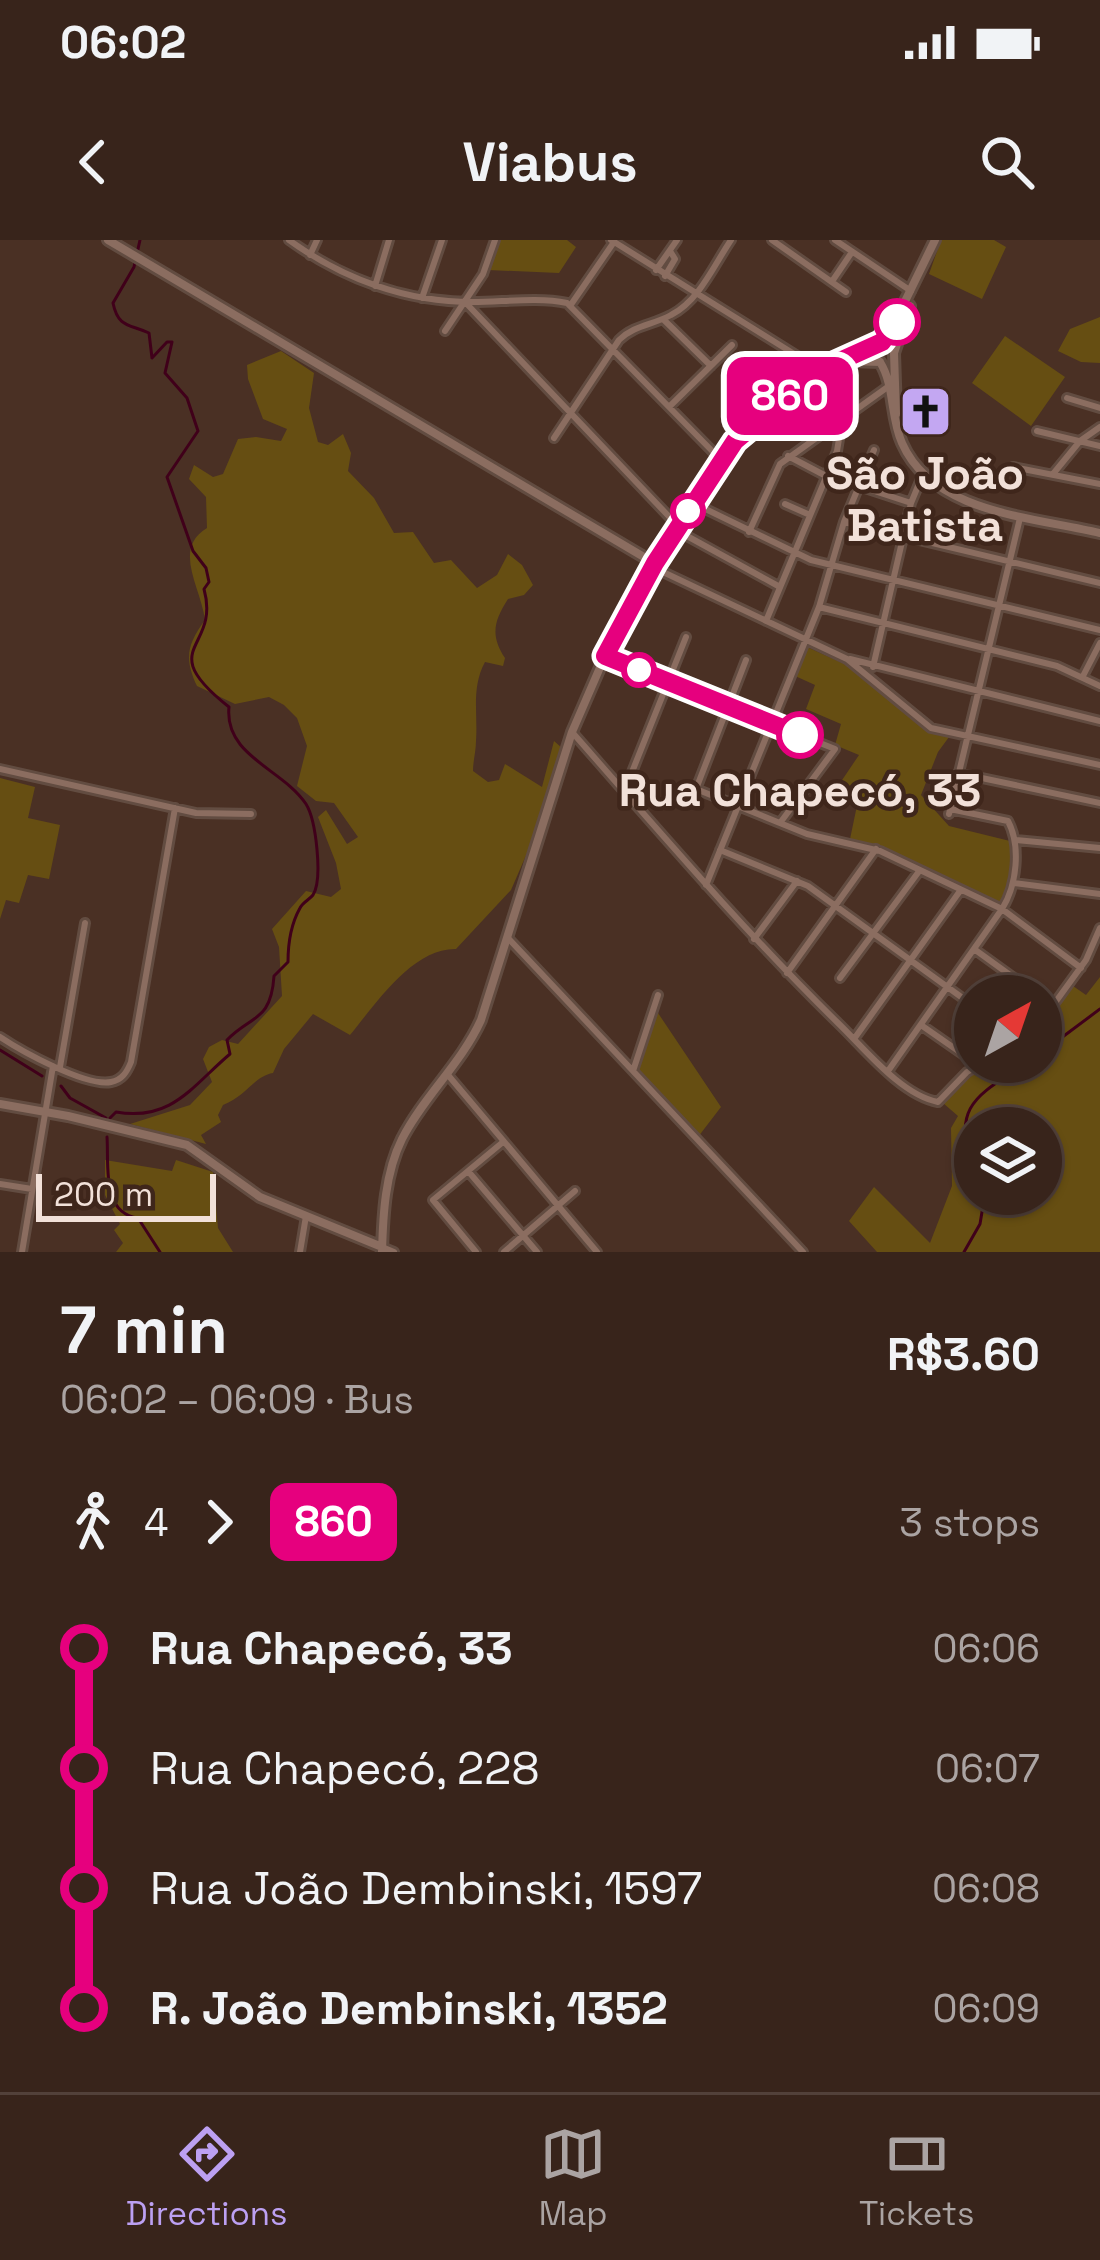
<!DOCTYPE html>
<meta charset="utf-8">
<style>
:root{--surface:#38241b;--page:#3f2c24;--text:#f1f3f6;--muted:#aba4a3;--line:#52413a;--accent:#bca0f2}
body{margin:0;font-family:"Space Grotesk",sans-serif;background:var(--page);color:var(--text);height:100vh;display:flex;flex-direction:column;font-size:45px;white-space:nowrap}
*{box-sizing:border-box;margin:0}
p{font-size:39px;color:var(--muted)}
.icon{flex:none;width:66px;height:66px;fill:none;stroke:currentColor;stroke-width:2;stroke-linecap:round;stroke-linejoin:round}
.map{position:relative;height:1012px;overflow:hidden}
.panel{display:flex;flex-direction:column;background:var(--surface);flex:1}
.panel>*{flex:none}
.badge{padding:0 24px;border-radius:18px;font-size:42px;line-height:78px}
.needle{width:78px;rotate:40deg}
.controls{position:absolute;left:954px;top:735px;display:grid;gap:24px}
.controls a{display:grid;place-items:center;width:108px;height:108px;border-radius:50%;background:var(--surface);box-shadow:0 3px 9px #0004,0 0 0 3px var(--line);font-size:60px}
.scale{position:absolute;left:36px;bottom:30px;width:180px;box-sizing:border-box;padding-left:12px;border:6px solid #f2e1d9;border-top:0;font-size:33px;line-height:42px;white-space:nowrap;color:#f2e1d9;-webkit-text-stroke:9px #3f261b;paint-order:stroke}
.map>.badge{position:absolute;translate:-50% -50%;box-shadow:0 0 0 6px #fff}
.legs{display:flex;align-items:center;gap:18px;height:132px;padding:0 60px;font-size:39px}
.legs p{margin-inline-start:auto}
.head{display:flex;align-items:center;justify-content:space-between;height:204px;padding:0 60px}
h1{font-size:66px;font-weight:700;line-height:90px}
ul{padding:0 60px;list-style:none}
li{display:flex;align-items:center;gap:42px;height:120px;font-size:45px}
li i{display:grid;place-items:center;width:18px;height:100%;margin:0 15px;background:currentColor}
li i::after{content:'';width:30px;height:30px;margin:-15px;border:9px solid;border-radius:50%;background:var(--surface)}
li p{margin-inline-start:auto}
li:first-child i{background:linear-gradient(#0000 50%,currentColor 0)}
li:last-child i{background:linear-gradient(currentColor 50%,#0000 0)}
.status{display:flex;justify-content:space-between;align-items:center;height:84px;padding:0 60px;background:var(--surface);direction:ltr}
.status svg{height:33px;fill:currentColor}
header{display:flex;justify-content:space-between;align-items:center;height:156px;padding:0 60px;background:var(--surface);font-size:54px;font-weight:700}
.tabs{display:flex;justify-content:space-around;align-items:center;height:168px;border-top:3px solid var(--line);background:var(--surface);font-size:33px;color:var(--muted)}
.tabs a{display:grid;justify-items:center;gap:6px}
.tabs .active{color:var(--accent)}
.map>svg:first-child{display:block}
.green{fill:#664e12;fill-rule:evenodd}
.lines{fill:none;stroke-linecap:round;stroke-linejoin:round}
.stream{stroke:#40001a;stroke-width:3}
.street-casing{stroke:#624c41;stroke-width:12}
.secondary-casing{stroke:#624c41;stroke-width:14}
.street{stroke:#8b6d60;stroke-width:6}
.secondary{stroke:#8b6d60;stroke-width:8}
.line-1-casing{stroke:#fff;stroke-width:27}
.line-1{stroke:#e6007e;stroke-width:18}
.stop-1-dot{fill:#fff;stroke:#e6007e;stroke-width:6}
.labels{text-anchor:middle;stroke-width:9;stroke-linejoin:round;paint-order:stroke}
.poi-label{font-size:45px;font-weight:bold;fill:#f2e1d9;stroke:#3f261b}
.stop-label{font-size:45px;font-weight:bold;fill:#f2e1d9;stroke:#3f261b}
</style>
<div class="status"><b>06:02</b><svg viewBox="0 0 49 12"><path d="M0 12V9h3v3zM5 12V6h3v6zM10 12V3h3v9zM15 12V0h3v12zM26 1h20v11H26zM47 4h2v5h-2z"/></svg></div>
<header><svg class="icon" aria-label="back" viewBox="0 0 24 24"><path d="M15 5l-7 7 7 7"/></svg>Viabus<svg class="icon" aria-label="search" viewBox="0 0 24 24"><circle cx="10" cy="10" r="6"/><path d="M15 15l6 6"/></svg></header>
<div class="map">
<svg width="1100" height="1012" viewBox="0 0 1100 1012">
<rect width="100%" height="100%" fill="#4a3024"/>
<path class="green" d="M 500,0 L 567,0 L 576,7 L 559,33 L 488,30 Z
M 941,0 L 994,0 L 1006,7 L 982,59 L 929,34 Z
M 1100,77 L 1100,123 L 1081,122 L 1058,111 L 1070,89 Z
M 1005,96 L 1065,137 L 1031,186 L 972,143 Z
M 281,111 L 314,133 L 309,168 L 318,202 L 328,205 L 343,194 L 351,213 L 348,231 L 374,258 L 394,293 L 413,292 L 434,323 L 451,320 L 477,348 L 497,335 L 508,314 L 522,325 L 533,345 L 524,355 L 508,359 C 494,381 490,395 505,418 L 503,426 L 485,422 C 471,448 478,473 476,501 C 476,511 473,521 473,531 L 488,542 L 499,540 L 505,524 L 542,547 L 554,501 L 562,508 L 531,604 L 511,650 L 456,709 C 412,708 375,765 350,795 L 313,774 L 284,809 L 273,833 C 254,836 247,856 223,865 L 218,875 L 221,882 L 201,895 L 206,904 L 130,884 L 190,865 L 212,842 L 203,819 L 209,807 L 222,800 L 238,804 L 282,756 L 279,707 L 272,689 L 306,651 L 331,657 L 341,649 L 336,623 L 318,577 L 326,570 L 347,604 L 358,597 L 334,563 L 316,561 L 297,546 L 307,506 L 297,478 L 284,465 L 269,457 L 235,464 L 197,446 C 184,418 187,405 205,380 C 201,347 172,309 207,288 L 206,257 L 189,239 L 194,225 L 213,237 L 223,234 L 238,199 L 256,197 L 281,201 L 287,189 L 263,179 L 248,139 L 247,125 Z
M 807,407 L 849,426 L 923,488 L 949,497 L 938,512 L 921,555 L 949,586 L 1010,601 L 1010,640 L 1001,665 L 881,606 L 850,599 L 859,556 L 834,552 L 859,515 L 835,505 L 841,484 L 806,469 L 815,445 L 793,435 Z
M 0,538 L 35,547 L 28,578 L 60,585 L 49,639 L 28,635 L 19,663 L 6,660 L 0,679 Z
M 1100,737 L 1100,1012 L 877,1012 L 849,981 L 874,947 L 930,1003 L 952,946 L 951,888 L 958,876 L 943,863 C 980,824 988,822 1041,822 L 1041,790 L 1073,746 L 1086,755 ZM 975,888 L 1041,888 L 1041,954 L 975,954 Z
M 658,773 L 721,867 L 698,897 L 637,831 Z
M 105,920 L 172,931 L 176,920 L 213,932 L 218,988 L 233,1012 L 116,1012 L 123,1003 L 114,990 L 120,984 L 105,955 Z"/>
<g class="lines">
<path class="stream" d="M 0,810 L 42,836
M 1041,813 L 1100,769
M 61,846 L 70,858 L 106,878
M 110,878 L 116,872 C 172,882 193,845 230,814 L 227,800 C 251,775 271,782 274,736 L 288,722 C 288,704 291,684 300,668 C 303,662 309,660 313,655 C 323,639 316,580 306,564 C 283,529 224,516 229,467 C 152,406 221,411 204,349 L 209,342 L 206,328 L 193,311 L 167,237 L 198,191 L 187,158 L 165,133 L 172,102 L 167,102 L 152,118 L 149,93 C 130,84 118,88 113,63 L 134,27 L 140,0
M 107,897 C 109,925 101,973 138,978 L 160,1012
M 975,929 C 948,864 981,854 1028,822
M 964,1012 L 980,984 L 985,954"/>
<defs>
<path id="street" d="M 289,0 C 343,39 406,62 473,62 C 503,62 538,57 567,63 L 720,219
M 611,0 L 820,130
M 772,0 L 846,52
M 835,0 L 911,51
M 310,15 L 317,0
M 656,30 L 677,0
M 665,36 L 675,19 L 670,11
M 833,40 L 852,12
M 375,46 L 389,0
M 422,58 L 442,0
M 465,62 L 678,286
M 570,66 L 614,2
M 663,79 L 711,126
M 445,91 L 483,34 L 495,0
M 1067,158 L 1100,168
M 669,167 L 732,105
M 1037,191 L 1100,206
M 554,198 L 619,100 C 634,85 653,85 671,75 C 699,61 714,25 731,0
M 788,216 L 826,236
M 1013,227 L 1100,244
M 1053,234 L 1080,201 L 1100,187
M 859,246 L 911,263
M 693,263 L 811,320 L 1100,390
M 785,264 L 810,275
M 844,282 L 1100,343
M 676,290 L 780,347
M 749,292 L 780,224 L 889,146
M 655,323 L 663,332 L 847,419 L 931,488 L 1100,525
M 819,367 L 1057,426 L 1100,446
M 766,381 L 837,211 L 842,181
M 606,417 L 835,509 L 780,583
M 850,419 L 1100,481
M 746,420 L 696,549 L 807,594 L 880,611 L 1002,669 L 1081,728
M 873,427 L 911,263 L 923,234
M 1083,436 L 1100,403
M 572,492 C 659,591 744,691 838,783 C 865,809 901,855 938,862 L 967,832 L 985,822
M 0,529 L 196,573 L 251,574
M 958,533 L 1100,563
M 624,552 L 686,397
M 949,574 L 1020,278
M 1016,600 L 1100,608
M 720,610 L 808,646 L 975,767
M 1014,643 L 1100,654
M 706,645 L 819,367 L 844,282 L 874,210
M 508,698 L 803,1012
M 754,699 L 797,641
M 974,709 L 1039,756
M 787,733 L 876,609
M 840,738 L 920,630
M 1041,782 L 1086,720 L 1100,688
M 921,785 L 977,824
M 0,797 C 21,811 86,847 111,842 C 122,840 127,832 131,822 L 175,568
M 854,799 L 960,651
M 60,827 L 85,683
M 633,831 L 658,755
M 888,831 L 1002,669 C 1017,645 1021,606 1008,581 L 950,569
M 448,835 L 597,1012
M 468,931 L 537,1012
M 0,944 L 32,949
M 382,1007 L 394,1012
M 22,1012 L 53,826
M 300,1012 L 306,976
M 476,1012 L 433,960 L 503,902
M 504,1012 L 575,951"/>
<path id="secondary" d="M 108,0 L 654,323
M 880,122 C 895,146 890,176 902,203 C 933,274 1034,277 1100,293
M 820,136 L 851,121 L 880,122
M 896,174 L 894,113 L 910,66
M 0,864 L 68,876 L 187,905 L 260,957 L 382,1007
M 382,1012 C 383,975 385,933 402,899 C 424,856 461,824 481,780 L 572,492 L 605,416 L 655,323 L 735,201 L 820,130 L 882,102 L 888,96 L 935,0"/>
</defs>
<use href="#street" class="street-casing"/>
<use href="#secondary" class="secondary-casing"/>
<use href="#street" class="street"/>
<use href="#secondary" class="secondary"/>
</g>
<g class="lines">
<defs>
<path id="line-1" d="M 800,495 L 605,416 L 655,323 L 735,201 L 820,130 L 882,102 L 897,82"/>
</defs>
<use href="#line-1" class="line-1-casing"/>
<use href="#line-1" class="line-1"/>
</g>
<defs>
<symbol id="church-square" viewBox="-11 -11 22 22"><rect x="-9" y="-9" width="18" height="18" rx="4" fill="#c3a7f2" stroke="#3f261b"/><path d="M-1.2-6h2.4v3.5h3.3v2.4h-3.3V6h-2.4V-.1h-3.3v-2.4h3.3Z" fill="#111"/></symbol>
</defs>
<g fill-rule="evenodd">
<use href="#church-square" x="896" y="142" width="59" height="59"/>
</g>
<g class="stop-1-dot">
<circle cx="897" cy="82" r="21"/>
<circle cx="688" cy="271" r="15"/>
<circle cx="639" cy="430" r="15"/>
<circle cx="800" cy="495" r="21"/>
</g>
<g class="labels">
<g class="poi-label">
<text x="925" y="249">São João<tspan x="925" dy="52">Batista</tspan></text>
</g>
<g class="stop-label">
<text x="800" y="566">Rua Chapecó, 33</text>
</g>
</g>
</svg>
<div class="controls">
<a><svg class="needle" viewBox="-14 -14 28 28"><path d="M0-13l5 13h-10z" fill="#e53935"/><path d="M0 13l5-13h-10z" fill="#aba4a3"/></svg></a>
<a><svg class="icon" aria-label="layers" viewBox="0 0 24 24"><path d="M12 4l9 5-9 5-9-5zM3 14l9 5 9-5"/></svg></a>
</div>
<div class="scale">200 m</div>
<b class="badge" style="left:790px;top:156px;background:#e6007e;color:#fff">860</b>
</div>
<section class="panel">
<div class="head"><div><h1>7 min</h1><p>06:02 – 06:09 · Bus</p></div><b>R$3.60</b></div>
<div class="legs"><svg class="icon" aria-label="walk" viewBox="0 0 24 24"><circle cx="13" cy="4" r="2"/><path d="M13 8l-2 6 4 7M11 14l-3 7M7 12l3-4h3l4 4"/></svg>4<svg class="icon" aria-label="forward" viewBox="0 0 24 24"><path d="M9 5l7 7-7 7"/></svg><b class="badge" style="background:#e6007e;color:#fff">860</b><p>3 stops</p></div>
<ul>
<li><i style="color:#e6007e"></i><b>Rua Chapecó, 33</b><p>06:06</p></li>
<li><i style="color:#e6007e"></i><span>Rua Chapecó, 228</span><p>06:07</p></li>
<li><i style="color:#e6007e"></i><span>Rua João Dembinski, 1597</span><p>06:08</p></li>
<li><i style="color:#e6007e"></i><b>R. João Dembinski, 1352</b><p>06:09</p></li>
</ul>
</section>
<nav class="tabs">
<a class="active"><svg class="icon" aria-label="directions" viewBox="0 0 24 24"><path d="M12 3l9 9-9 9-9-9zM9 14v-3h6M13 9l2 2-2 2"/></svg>Directions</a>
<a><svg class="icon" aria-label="map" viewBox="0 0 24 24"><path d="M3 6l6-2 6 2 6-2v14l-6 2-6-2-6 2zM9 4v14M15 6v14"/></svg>Map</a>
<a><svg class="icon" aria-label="tickets" viewBox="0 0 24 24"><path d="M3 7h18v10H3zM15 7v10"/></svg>Tickets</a>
</nav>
